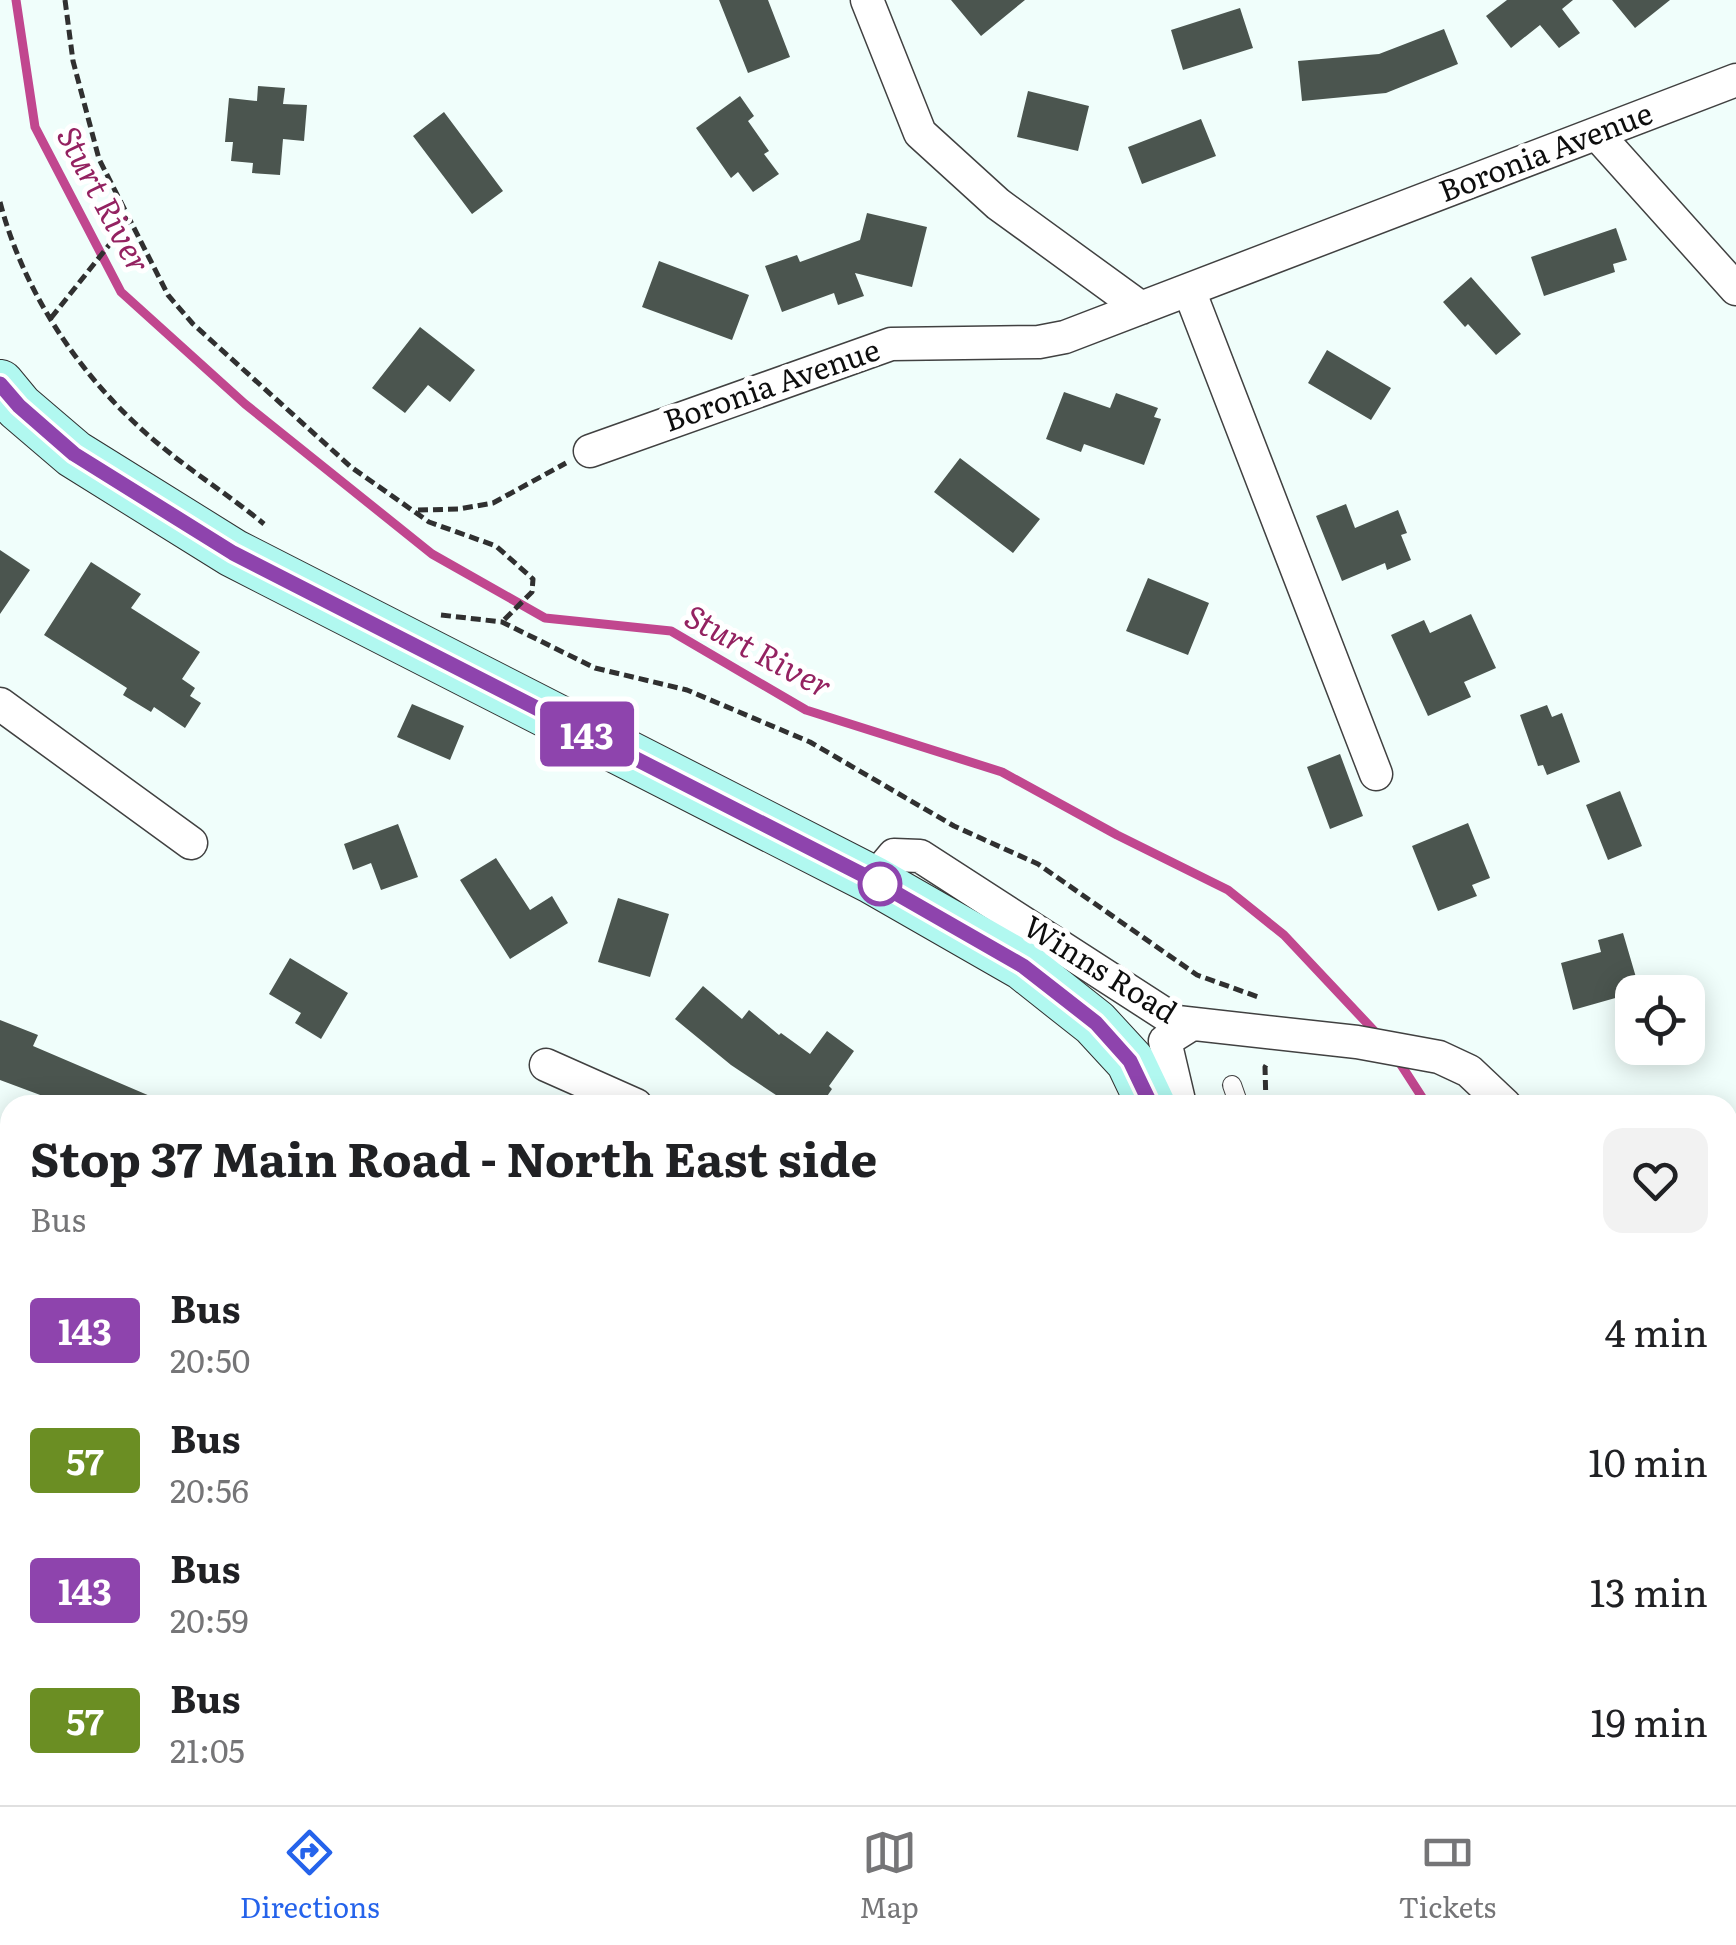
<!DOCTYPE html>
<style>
:root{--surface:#fff;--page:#f2f2f2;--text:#202124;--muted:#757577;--line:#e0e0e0;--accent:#2563eb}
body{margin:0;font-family:Literata,serif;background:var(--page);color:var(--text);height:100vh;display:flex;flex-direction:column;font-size:38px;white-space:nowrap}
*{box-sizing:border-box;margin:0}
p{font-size:32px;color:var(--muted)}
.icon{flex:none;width:55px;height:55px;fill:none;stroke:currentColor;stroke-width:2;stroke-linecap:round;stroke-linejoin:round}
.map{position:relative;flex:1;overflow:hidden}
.sheet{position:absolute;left:0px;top:1095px;width:1738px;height:710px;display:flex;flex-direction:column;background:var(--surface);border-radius:30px 30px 0 0;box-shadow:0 5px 25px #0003}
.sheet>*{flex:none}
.badge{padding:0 20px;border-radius:8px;font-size:35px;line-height:65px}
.controls{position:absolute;left:1615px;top:975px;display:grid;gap:20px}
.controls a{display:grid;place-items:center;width:90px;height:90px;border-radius:20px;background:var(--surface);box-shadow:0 5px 25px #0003;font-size:50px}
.map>.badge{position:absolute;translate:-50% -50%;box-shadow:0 0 0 5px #fff}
.round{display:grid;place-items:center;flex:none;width:105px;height:105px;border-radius:20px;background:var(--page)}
.head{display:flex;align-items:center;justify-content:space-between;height:170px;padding:0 30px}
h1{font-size:48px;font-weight:700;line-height:75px}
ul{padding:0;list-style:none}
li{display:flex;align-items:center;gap:30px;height:130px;padding:0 30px}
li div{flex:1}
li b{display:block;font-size:38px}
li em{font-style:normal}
li .badge{min-width:110px;font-weight:700;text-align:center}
.menu{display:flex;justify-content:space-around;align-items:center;height:140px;border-top:2px solid var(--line);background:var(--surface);font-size:28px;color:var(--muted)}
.menu a{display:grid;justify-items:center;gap:5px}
.menu .active{color:var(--accent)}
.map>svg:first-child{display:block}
.farmland{fill:#d2f1ef}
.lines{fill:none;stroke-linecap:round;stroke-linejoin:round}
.stream{stroke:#c1478f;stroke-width:9}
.building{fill:#4b554f}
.lane-casing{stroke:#414141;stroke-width:20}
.street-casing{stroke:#414141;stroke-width:35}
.secondary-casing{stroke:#303030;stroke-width:50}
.path{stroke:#303030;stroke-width:5;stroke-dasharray:10 5;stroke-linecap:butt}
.lane{stroke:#fff;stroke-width:18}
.street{stroke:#fff;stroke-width:32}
.secondary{stroke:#b1f8f0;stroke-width:48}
.line-casing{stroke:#fff;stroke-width:22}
.line{stroke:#8e44ad;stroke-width:15}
.stop-dot{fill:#fff;stroke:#8e44ad;stroke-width:5}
.labels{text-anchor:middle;stroke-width:10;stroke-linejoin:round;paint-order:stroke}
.street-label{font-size:30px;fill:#0e0e0e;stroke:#fff}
.water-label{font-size:32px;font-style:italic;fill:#942261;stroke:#fff}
</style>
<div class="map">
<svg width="1736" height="1805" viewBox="0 0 1736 1805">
<rect width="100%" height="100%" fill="#f0fefb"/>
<path class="farmland" d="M 0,1694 L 10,1698 L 10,1795 L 264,1795 L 290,1805 L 0,1805 Z"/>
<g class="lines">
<path class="stream" d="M 16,0 L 35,127 L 121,292 L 245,404 L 432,554 L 545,618 L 671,631 L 806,710 L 1002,772 L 1117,835 L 1228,890 L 1284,935 L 1380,1037
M 1396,1057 L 1427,1105
M 1275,1805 L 1278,1795"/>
</g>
<path class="building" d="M 719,0 L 768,0 L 790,57 L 748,73 Z
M 951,0 L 1025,0 L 981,36 Z
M 1507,0 L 1573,0 L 1562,9 L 1580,33 L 1559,48 L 1540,25 L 1511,48 L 1486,16 Z
M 1612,0 L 1670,0 L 1635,28 Z
M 1240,8 L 1253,48 L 1183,70 L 1171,30 Z
M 1444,29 L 1458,64 L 1386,93 L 1302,101 L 1298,61 L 1379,54 Z
M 258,86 L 285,88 L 283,104 L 307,105 L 304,141 L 283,139 L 280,175 L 252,173 L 253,163 L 231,161 L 233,142 L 225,142 L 229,98 L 257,101 Z
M 1028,91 L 1089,106 L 1078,151 L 1017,137 Z
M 740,96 L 754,116 L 748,121 L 769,151 L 764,154 L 779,174 L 753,192 L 738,172 L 731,178 L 696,128 Z
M 444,112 L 503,191 L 472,214 L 413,136 Z
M 1201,119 L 1216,156 L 1142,184 L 1128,147 Z
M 867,213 L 927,227 L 912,287 L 855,273 L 864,296 L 838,305 L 834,293 L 782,312 L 765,266 L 797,255 L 800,262 L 860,240 Z
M 1616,228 L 1627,260 L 1613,264 L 1615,272 L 1544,296 L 1531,257 Z
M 659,261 L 749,295 L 732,340 L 642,307 Z
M 1471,277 L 1521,334 L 1496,355 L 1468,324 L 1465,327 L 1443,302 Z
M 420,327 L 475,370 L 450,402 L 428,385 L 405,413 L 372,388 Z
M 1327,350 L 1391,388 L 1371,420 L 1308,383 Z
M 1064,392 L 1110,408 L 1116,393 L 1158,408 L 1154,417 L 1161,419 L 1144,465 L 1084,444 L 1081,452 L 1046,439 Z
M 960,458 L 1040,519 L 1013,553 L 934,492 Z
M 1346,504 L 1355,528 L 1398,510 L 1407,533 L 1401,535 L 1411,560 L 1387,570 L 1385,563 L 1342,581 L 1316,516 Z
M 0,550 L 30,570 L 0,614 Z
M 91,562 L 141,594 L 131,608 L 200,652 L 182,679 L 195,688 L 190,696 L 201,703 L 185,728 L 154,707 L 151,712 L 123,695 L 127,688 L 44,635 Z
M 1148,578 L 1209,603 L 1188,655 L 1126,631 Z
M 1471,614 L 1496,668 L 1464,682 L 1471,697 L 1428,716 L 1391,635 L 1424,620 L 1430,633 Z
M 412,704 L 464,726 L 450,760 L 397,737 Z
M 1547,705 L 1552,717 L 1562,713 L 1580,762 L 1547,775 L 1543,765 L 1538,766 L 1520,715 Z
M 1340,754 L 1363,816 L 1330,829 L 1307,767 Z
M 1620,791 L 1642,846 L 1608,860 L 1586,805 Z
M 1468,823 L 1490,878 L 1472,885 L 1477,896 L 1438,911 L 1412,846 Z
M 398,824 L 418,877 L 381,890 L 371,863 L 353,870 L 344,844 Z
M 496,858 L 530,910 L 552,896 L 568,923 L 510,959 L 460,880 Z
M 618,898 L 669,914 L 650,977 L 598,962 Z
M 1623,933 L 1640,991 L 1573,1010 L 1561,963 L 1601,952 L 1598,940 Z
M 290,958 L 348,993 L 321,1039 L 295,1023 L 301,1013 L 269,994 Z
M 703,986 L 742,1019 L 749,1010 L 779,1035 L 781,1033 L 810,1054 L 827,1031 L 854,1051 L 829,1086 L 832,1089 L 821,1105 L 791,1105 L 731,1065 L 675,1019 Z
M 0,1020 L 38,1035 L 33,1046 L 171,1105 L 67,1105 L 0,1080 Z"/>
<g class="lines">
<defs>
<path id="lane" d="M 1232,1085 L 1239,1105"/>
<path id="street" d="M 867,0 L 920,133 L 998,204 L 1141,308
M 1597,134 L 1736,289
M 1189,290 L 1376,774
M 590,451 L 891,344 L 1039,342 L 1065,337 L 1736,80
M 0,704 L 191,843
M 873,880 L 894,855 L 920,856 L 1177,1022 L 1357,1042 L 1439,1057 L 1469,1071 L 1505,1105
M 546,1065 L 636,1105
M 1180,1105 L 1165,1041 L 1192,1024
M 0,1181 L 3,1182 L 0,1189
M 1728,1655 L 1736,1672
M 551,1805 L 555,1795
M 1590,1805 L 1596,1795"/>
<path id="secondary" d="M 0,384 L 19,407 L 74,454 L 233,553 L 873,880 L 1023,966 L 1095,1023 L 1130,1061 L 1151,1105
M 0,1632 L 10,1636
M 419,1795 L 445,1805
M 1113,1805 L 1115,1795"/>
</defs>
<use href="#lane" class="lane-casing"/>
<use href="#street" class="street-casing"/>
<use href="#secondary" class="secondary-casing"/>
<path class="path" d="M 65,0 L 73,61 L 99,159 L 168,295 L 193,324 L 351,467 L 429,522 L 496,546 L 533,579 L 532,592 L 502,622
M 0,202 C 26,301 90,391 171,454 C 201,478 234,499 264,524
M 51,318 L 129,220
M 418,510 L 459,509 L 493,503 L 566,463
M 441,615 L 502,622 L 595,668 L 687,690 L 810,742 L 954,826 L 1038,864 L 1197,975 L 1261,998
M 1266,1105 L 1265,1067 L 1268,1062
M 1192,1805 L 1196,1795"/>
<use href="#lane" class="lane"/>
<use href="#street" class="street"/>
<use href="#secondary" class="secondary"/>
</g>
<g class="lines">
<defs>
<path id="line" d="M 0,384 L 19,406 L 74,454 L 233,553 L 873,880 L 1023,966 L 1096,1023 L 1130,1061 L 1151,1105"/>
</defs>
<use href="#line" class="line-casing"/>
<use href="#line" class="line"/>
</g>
<circle class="stop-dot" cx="880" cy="884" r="20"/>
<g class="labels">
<g class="street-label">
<text transform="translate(1546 153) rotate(-21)" y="10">Boronia Avenue</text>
<text transform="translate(772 386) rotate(-19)" y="10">Boronia Avenue</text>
<text transform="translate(1100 970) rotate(32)" y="10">Winns Road</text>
</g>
<g class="water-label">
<text transform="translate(103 200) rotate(62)" y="11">Sturt River</text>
<text transform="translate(758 652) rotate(28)" y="11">Sturt River</text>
</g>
</g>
</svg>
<div class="controls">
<a><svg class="icon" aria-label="locate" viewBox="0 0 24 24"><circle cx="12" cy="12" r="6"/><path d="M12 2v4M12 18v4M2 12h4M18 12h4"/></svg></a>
</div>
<b class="badge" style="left:587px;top:734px;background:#8e44ad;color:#fff">143</b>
<section class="sheet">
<div class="head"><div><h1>Stop 37 Main Road - North East side</h1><p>Bus</p></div><a class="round"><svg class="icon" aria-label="heart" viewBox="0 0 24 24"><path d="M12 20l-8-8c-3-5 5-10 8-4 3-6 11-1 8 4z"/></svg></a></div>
<ul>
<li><span class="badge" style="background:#8e44ad;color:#fff">143</span><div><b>Bus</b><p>20:50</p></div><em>4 min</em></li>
<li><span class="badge" style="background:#6b8e23;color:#fff">57</span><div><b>Bus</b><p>20:56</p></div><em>10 min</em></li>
<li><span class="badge" style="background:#8e44ad;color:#fff">143</span><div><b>Bus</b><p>20:59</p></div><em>13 min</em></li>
<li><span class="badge" style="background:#6b8e23;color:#fff">57</span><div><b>Bus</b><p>21:05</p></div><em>19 min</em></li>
</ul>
</section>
</div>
<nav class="menu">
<a class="active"><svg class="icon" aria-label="directions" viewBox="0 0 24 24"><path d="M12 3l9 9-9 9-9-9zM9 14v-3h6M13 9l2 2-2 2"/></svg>Directions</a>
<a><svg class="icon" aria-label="map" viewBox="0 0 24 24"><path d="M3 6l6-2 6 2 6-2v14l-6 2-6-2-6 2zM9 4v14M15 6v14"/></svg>Map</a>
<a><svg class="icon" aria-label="tickets" viewBox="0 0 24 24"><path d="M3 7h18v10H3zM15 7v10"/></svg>Tickets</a>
</nav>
